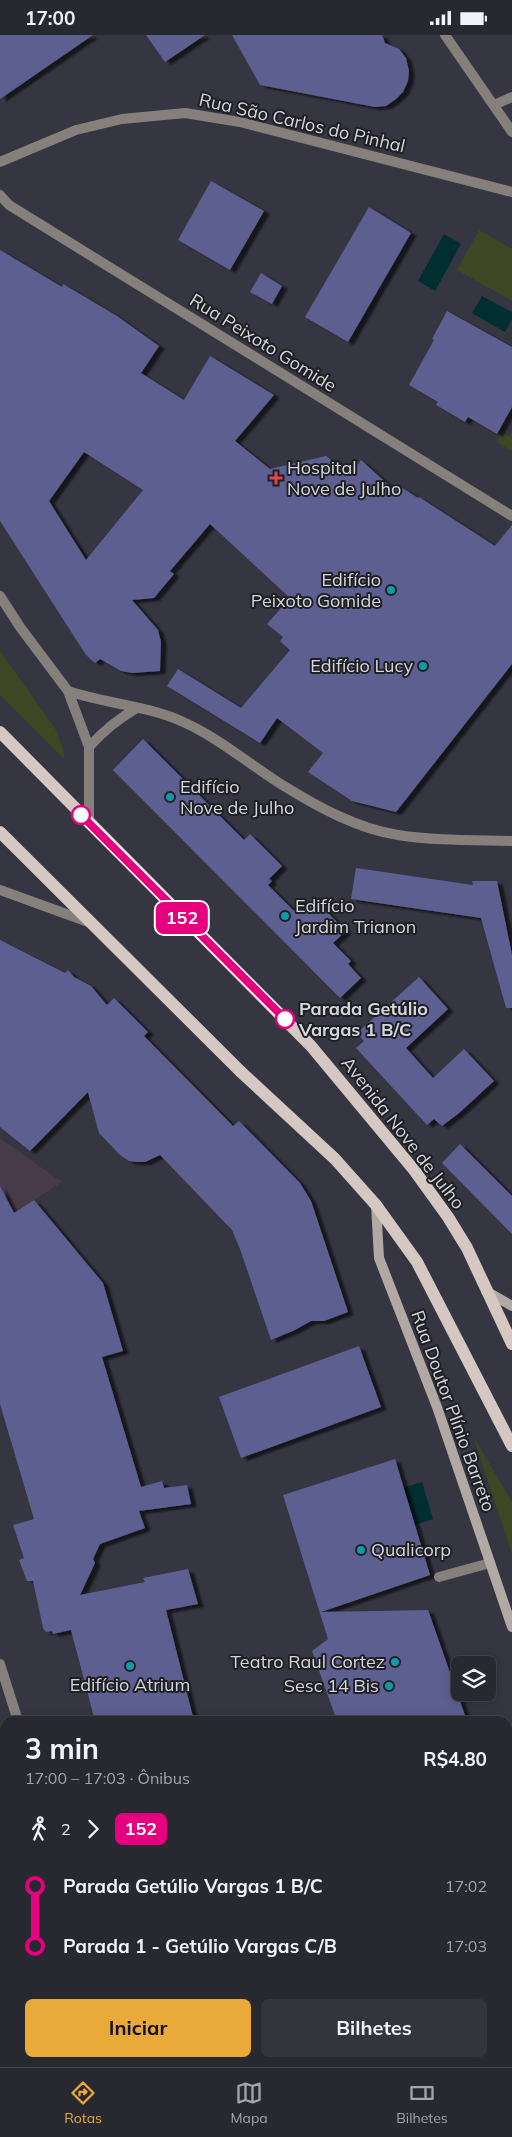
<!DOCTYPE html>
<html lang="pt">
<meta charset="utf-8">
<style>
:root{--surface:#282831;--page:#34343d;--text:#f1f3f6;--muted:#a5a6ab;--line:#44444d;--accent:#eaaa39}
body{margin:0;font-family:Mulish,sans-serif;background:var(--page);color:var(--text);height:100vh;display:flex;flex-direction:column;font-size:19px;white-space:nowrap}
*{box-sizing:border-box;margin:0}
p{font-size:16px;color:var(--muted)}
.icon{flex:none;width:28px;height:28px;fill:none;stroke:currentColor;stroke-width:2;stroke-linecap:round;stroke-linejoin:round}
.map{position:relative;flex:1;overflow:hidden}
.side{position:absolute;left:0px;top:1681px;width:512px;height:351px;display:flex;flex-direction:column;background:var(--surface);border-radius:15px 15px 0 0;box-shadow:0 2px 12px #0003,0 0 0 1px var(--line)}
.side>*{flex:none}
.badge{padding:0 10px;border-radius:8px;font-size:18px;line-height:32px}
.controls{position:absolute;left:451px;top:1621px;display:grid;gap:10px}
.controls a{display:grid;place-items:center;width:45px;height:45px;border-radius:8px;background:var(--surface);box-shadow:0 2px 12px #0003,0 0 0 1px var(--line);font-size:25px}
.map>.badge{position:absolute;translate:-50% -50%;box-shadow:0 0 0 2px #fff}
.legs{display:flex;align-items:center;gap:8px;height:55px;padding:0 25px;font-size:16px}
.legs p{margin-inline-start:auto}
.overview{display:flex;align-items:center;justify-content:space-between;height:85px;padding:0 25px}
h1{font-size:28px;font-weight:700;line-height:38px}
.action{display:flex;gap:10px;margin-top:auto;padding:10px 25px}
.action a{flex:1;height:58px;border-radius:8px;background:var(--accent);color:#111;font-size:20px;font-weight:700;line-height:58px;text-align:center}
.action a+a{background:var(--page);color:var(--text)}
ul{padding:0 25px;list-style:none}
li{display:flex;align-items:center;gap:18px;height:60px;font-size:19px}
li i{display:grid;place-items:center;width:8px;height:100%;margin:0 6px;background:currentColor}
li i::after{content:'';width:12px;height:12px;margin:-6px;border:4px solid;border-radius:50%;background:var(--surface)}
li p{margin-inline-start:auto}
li:first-child i{background:linear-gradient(#0000 50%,currentColor 0)}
li:last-child i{background:linear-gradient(currentColor 50%,#0000 0)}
.status{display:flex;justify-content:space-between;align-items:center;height:35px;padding:0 25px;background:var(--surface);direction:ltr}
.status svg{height:14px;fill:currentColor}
.menu{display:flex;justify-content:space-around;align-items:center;height:70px;border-top:1px solid var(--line);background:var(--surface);font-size:14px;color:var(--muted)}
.menu a{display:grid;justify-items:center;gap:2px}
.menu .selected{color:var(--accent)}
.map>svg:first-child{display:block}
.education{fill:#473a49}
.green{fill:#3d4723}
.water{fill:#012e30}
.building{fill:#5d5f90;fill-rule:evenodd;filter:url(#shadow)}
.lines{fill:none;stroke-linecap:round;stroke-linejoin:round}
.service{stroke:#86807d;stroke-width:10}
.minor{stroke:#86807d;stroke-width:10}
.tertiary{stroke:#86807d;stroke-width:10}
.secondary{stroke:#b2a9a4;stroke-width:10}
.primary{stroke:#d5c8c2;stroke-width:12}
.line-1-casing{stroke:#fff;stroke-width:11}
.line-1{stroke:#e6007e;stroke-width:8}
.health-dot{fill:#e0444e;stroke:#1e1e23;stroke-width:2}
.culture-dot{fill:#0f9aa8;stroke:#1e1e23;stroke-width:2}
.stop-1-dot{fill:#fff;stroke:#e6007e;stroke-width:2.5}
.labels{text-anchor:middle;stroke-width:4;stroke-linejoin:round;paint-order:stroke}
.street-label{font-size:18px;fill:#d6d7de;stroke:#1e1e23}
.poi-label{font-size:18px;fill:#d6d7de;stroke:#1e1e23;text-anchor:start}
.stop-label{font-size:18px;font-weight:bold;fill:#d6d7de;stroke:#1e1e23;text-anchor:start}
</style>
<div class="status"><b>17:00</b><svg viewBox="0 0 49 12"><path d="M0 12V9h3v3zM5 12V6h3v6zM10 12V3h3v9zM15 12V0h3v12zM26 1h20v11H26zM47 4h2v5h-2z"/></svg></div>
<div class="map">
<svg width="512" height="2032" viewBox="0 0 512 2032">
<defs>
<filter id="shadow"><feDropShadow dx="5.5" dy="3" stdDeviation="1" flood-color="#0009"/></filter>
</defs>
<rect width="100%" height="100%" fill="#353641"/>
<path class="education" d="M 0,1103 L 62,1147 L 0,1187 Z"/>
<path class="green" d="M 479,195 L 512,214 L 512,266 L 457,235 Z
M 502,397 L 509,401 L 512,397 L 512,416 L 496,407 Z
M 0,616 L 56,695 L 65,720 L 63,723 L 0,660 Z
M 473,1401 L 512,1467 L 512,1519 Z"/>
<path class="water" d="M 444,199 L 461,209 L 435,256 L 418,246 Z
M 482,261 L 512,277 L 512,284 L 505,297 L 472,278 Z
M 422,1447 L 433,1484 L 414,1490 L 403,1453 Z"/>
<path class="building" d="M 0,0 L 93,0 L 0,64 Z
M 146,0 L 205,0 L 165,27 Z
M 232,0 L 382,0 L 385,8 L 399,14 L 406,23 L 409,36 L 408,46 L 403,57 L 396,64 L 386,71 L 375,72 L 260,50 Z
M 211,146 L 264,176 L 230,235 L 178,205 Z
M 369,172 L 411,198 L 348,307 L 305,282 Z
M 0,215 L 62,252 L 63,249 L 117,281 L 159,311 L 141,338 L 184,365 L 210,321 L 274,360 L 235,406 L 270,434 L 326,421 L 350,439 L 361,425 L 392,453 L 395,448 L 418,463 L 419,462 L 495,511 L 512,490 L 512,629 L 396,777 L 352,766 L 308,737 L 323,718 L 277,683 L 260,708 L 167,651 L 178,634 L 241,673 L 290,615 L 280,606 L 283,602 L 267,589 L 290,563 L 210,489 L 170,536 L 174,539 L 154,563 L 132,565 L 158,595 L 161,607 L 160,636 L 132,638 L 121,636 L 100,624 L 95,628 L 86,620 L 0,486 ZM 84,417 L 143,455 L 86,525 L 49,466 Z
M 261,238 L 282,251 L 272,269 L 250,257 Z
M 447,276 L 512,312 L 512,372 L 497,399 L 468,382 L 465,387 L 436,370 L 438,367 L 409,350 L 434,305 L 432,304 Z
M 143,704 L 244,805 L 250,799 L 282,831 L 269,844 L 272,846 L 268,850 L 294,876 L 298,873 L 301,876 L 313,863 L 346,896 L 333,908 L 351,926 L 348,929 L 361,943 L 340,963 L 113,735 Z
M 356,833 L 473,850 L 472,846 L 497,846 L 512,920 L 512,973 L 506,973 L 481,883 L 351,864 Z
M 0,905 L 65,938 L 68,935 L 74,942 L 91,951 L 107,970 L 114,963 L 148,997 L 144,1001 L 233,1091 L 239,1086 L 300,1148 L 311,1166 L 348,1277 L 324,1286 L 311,1286 L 295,1295 L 271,1305 L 240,1214 L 232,1195 L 160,1120 L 145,1127 L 137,1127 L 129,1126 L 120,1120 L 99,1098 L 88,1057 L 30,1116 L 0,1092 Z
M 419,942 L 448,974 L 406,1013 L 433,1043 L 464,1014 L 494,1046 L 459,1078 L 442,1091 L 434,1084 L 427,1090 L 356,1013 L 364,1006 L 357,998 Z
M 460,1109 L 512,1161 L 512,1199 L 442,1128 Z
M 0,1151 L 14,1178 L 34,1165 L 103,1248 L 123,1316 L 102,1322 L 141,1452 L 162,1446 L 164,1453 L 187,1450 L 191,1469 L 139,1476 L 145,1493 L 100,1509 L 93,1524 L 95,1528 L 80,1560 L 145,1547 L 143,1543 L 188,1534 L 198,1569 L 166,1575 L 194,1686 L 95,1686 L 71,1595 L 53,1599 L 52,1596 L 46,1597 L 43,1593 L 33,1546 L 27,1546 L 19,1525 L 24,1523 L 13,1490 L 34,1484 L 0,1369 Z
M 359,1311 L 381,1372 L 241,1423 L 219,1362 Z
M 395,1424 L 430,1540 L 321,1577 L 428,1575 L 467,1686 L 337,1686 L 312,1616 L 328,1604 L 283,1460 Z"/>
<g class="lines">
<path class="service" d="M 494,70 L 512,62
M 439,1542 L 490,1528"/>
<path class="minor" d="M 445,0 L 512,97
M 0,160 L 9,170 L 512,481
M 0,561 L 20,592 L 68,656 L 89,712 L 89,788
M 68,656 C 103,668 148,671 181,686 C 218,702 250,730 284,751 C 318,772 358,794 398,800 C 436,806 474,805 512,806
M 89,712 C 104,695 118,684 137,673
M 0,855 L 91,888
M 0,1769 L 5,1769"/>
<path class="tertiary" d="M 0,127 L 76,95 L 122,84 L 185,78 L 240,87 L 512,157
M 0,1629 L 18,1686
M 130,2028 L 131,2032"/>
<path class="secondary" d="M 376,1170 L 379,1223 L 437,1372 L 512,1592
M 486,1256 L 512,1271"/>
<path class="primary" d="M 0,697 L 311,1011 L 414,1135 L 448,1182 L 467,1213 L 512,1309
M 0,797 L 240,1036 L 335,1124 L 376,1170 L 417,1227 L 512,1411"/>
</g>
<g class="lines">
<defs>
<path id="line-1" d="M 81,780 L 285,984"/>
</defs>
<use href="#line-1" class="line-1-casing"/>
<use href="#line-1" class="line-1"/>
</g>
<path class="health-dot" d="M273.5 435.5h5v5h5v5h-5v5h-5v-5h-5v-5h5z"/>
<g class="culture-dot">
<circle cx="391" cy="555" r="5"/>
<circle cx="423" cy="631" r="5"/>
<circle cx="170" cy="762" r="5"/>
<circle cx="285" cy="881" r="5"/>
<circle cx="361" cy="1515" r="5"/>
<circle cx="395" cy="1627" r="5"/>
<circle cx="130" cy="1631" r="5"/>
<circle cx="389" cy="1651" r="5"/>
</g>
<g class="stop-1-dot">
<circle cx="81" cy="780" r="9"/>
<circle cx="285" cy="984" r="9"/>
</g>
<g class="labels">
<g class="street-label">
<text transform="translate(302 88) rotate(13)" y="6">Rua São Carlos do Pinhal</text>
<text transform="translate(263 308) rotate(32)" y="6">Rua Peixoto Gomide</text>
<text transform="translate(403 1098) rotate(52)" y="6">Avenida Nove de Julho</text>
<text transform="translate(453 1376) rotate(70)" y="6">Rua Doutor Plínio Barreto</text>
</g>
<g class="poi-label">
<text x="287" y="439">Hospital<tspan x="287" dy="21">Nove de Julho</tspan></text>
<text x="381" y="551" text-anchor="end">Edifício<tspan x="381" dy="21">Peixoto Gomide</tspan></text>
<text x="413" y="637" text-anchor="end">Edifício Lucy</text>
<text x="180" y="758">Edifício<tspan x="180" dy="21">Nove de Julho</tspan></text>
<text x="295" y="877">Edifício<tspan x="295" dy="21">Jardim Trianon</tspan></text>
<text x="371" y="1521">Qualicorp</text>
<text x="385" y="1633" text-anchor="end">Teatro Raul Cortez</text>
<text x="130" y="1656" text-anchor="middle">Edifício Atrium</text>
<text x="379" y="1657" text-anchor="end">Sesc 14 Bis</text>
</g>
<g class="stop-label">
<text x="299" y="980">Parada Getúlio<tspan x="299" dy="21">Vargas 1 B/C</tspan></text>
</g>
</g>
</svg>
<div class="controls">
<a><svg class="icon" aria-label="layers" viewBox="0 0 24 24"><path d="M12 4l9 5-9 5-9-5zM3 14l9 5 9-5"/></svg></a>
</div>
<b class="badge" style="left:182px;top:883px;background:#e6007e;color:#fff">152</b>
<section class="side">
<div class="overview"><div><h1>3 min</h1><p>17:00 – 17:03 · Ônibus</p></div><b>R$4.80</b></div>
<div class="legs"><svg class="icon" aria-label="walk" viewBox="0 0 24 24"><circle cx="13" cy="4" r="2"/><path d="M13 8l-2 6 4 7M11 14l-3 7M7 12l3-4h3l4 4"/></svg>2<svg class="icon" aria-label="forward" viewBox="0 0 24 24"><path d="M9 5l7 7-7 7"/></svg><b class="badge" style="background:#e6007e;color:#fff">152</b></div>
<ul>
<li><i style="color:#e6007e"></i><b>Parada Getúlio Vargas 1 B/C</b><p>17:02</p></li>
<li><i style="color:#e6007e"></i><b>Parada 1 - Getúlio Vargas C/B</b><p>17:03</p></li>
</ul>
<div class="action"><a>Iniciar</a><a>Bilhetes</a></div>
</section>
</div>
<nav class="menu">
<a class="selected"><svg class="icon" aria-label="directions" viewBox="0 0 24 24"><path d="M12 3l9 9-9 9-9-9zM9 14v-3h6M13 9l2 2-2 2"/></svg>Rotas</a>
<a><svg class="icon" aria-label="map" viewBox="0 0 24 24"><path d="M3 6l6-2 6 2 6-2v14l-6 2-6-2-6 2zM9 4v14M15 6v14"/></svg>Mapa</a>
<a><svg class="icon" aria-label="tickets" viewBox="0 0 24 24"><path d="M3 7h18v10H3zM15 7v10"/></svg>Bilhetes</a>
</nav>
